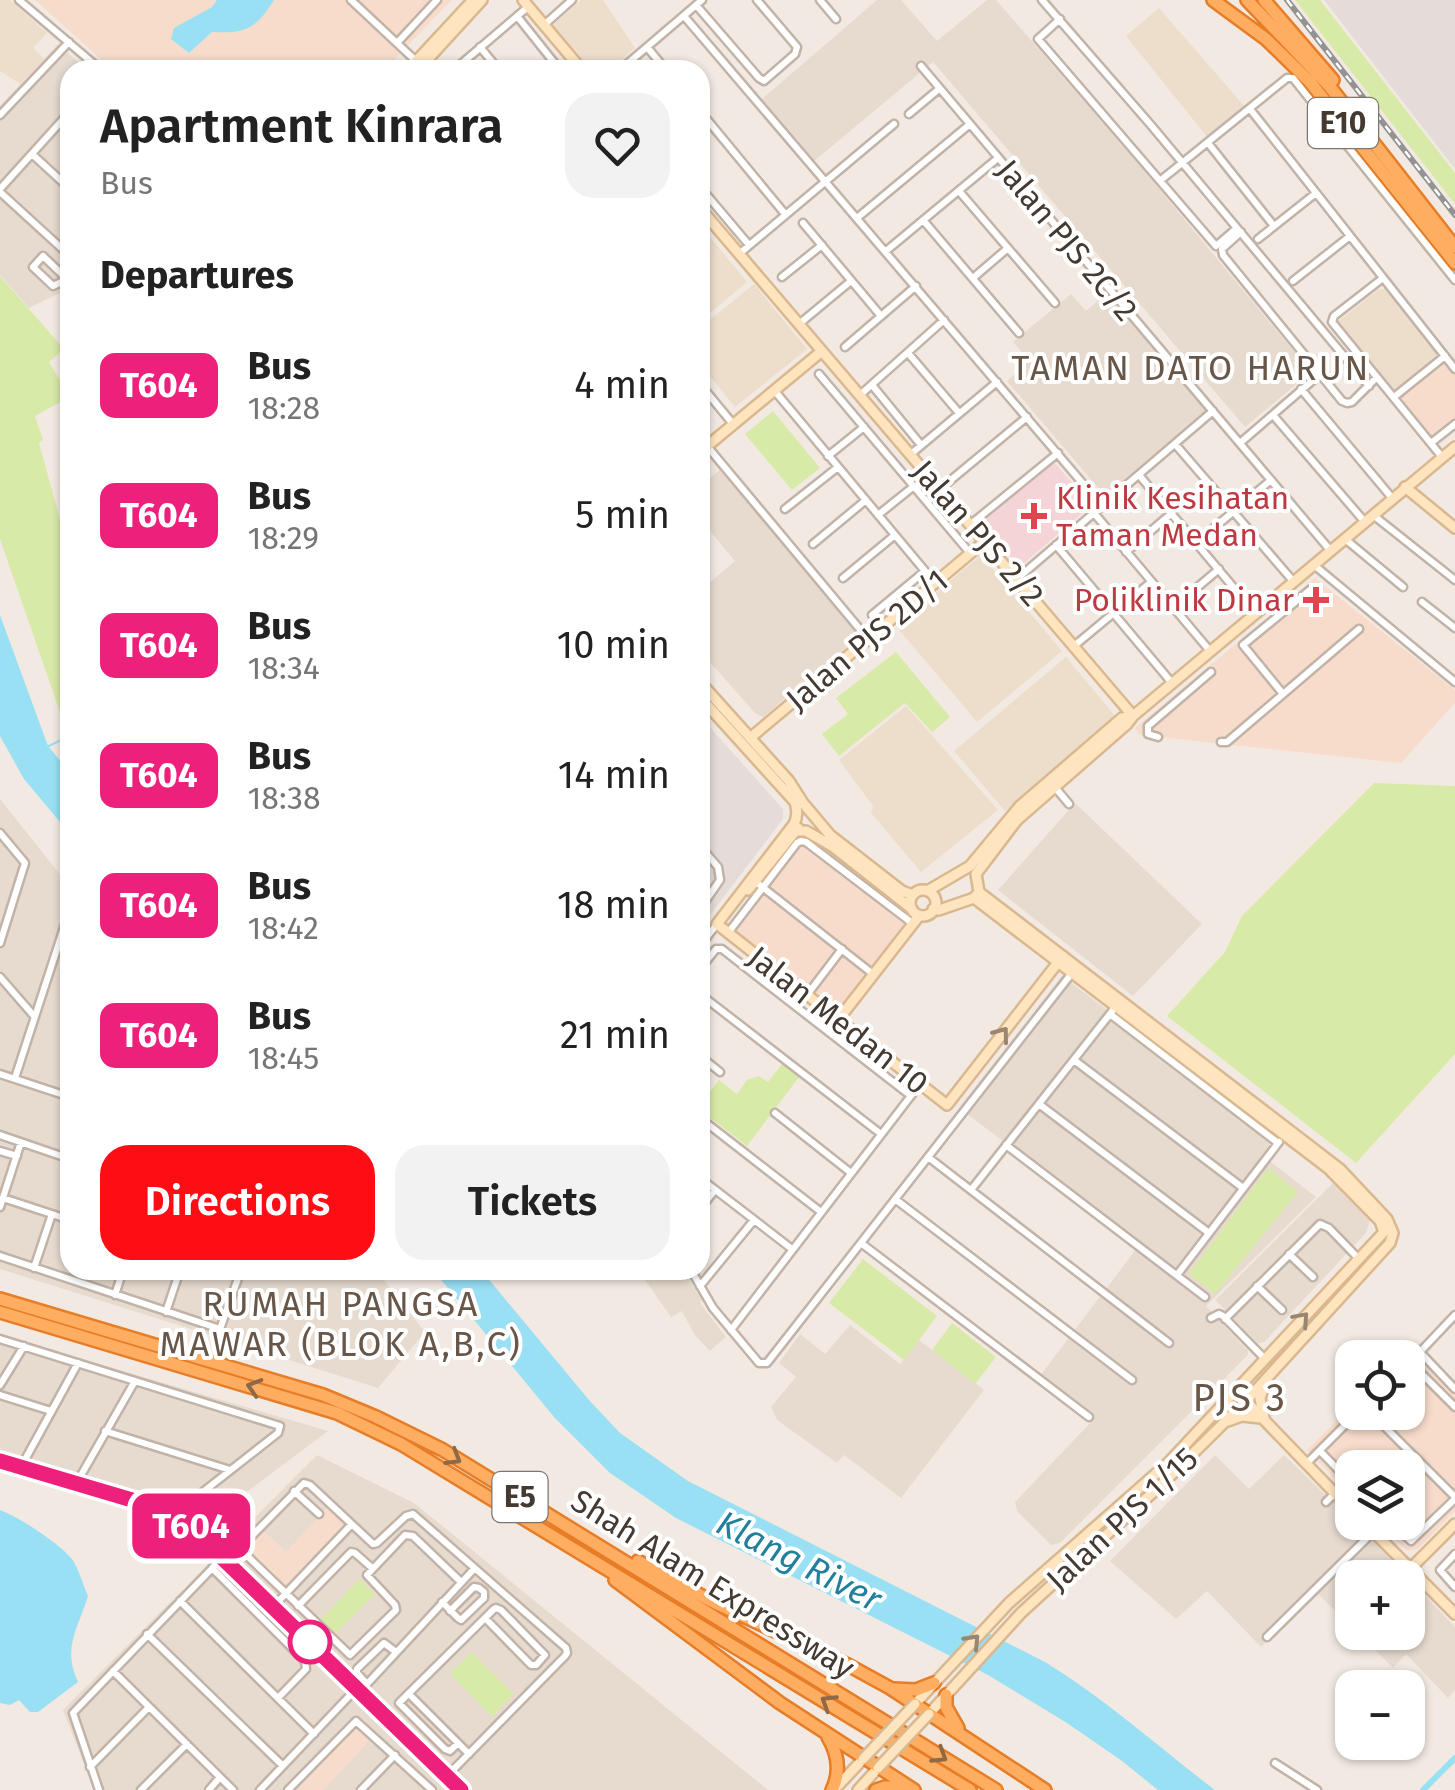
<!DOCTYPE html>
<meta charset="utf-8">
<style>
:root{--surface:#fff;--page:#f2f2f2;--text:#222;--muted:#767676;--accent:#ff0d15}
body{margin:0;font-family:"Fira Sans",sans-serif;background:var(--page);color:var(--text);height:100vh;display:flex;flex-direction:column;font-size:38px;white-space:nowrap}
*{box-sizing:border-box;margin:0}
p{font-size:32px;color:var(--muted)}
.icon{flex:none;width:55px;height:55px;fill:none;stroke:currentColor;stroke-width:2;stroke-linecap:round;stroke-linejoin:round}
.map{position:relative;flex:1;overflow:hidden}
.panel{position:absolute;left:60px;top:60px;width:650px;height:1220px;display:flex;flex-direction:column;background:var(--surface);border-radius:30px;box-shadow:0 2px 8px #0004}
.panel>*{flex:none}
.badge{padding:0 20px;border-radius:15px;font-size:35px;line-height:65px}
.tools{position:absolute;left:1335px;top:1340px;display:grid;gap:20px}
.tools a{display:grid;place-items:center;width:90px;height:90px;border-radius:20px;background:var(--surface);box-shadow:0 2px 8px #0004;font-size:50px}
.map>.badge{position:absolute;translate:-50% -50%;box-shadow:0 0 0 5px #fff}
h2{padding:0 40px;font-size:38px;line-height:90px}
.round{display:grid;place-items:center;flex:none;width:105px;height:105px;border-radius:30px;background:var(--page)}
.headline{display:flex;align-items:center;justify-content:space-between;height:170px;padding:0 40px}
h1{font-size:48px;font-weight:600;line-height:75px}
.action{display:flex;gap:20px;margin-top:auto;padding:20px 40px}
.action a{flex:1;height:115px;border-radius:30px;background:var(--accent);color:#fff;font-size:40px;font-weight:600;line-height:115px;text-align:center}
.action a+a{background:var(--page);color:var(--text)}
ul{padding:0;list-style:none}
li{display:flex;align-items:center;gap:30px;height:130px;padding:0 40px}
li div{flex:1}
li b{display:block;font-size:38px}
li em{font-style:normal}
li .badge{min-width:110px;font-weight:700;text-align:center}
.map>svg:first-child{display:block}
.residential{fill:#e7dbd0}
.commercial{fill:#f7dccb}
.industrial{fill:#e4dcd8}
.education{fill:#edddcb}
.medical{fill:#f4d4d6}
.green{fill:#d8eaa7}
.water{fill:#99e0f4}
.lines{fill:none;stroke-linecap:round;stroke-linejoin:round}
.stream{stroke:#99e0f4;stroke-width:2.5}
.canal{stroke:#99e0f4;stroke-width:6}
.street-casing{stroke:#c1b3a7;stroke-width:11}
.secondary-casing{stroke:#d9b890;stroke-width:14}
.highway-casing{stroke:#e77d27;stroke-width:16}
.street{stroke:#fff;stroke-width:6}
.secondary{stroke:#ffe4c0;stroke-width:9}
.highway{stroke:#ffad61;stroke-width:11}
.rail-casing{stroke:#939393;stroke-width:6}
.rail{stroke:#fff;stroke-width:2.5;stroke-dasharray:8;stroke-linecap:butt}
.secondary-bridge-casing{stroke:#d9b890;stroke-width:14;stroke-linecap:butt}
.secondary-bridge{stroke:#ffe4c0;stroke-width:9}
.oneway{stroke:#988672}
.oneway2{stroke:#8f6845}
.line-casing{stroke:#fff;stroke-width:22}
.line{stroke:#ed207b;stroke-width:15}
.health-dot{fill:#e0444e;stroke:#fff;stroke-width:4}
.stop-dot{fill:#fff;stroke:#ed207b;stroke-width:5}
.labels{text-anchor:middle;stroke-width:8;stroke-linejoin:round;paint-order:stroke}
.shield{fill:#fff;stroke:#7c7570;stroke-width:2.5}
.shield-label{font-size:30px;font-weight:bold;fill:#443a32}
.street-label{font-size:32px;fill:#443a32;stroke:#fff}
.health-label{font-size:32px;fill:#be3a42;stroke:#fff;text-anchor:start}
.neighbourhood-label{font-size:35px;letter-spacing:2.5px;fill:#685649;stroke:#fff}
.water-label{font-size:35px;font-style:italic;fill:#23809d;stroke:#fff}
.quarter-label{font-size:38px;letter-spacing:2.5px;fill:#685649;stroke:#fff}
</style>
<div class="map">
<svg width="1455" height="1790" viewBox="0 0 1455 1790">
<rect width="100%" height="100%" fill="#f2eae2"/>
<path class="residential" d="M 877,0 L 901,0 L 937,41 L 987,0 L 996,0 L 1146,173 L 1311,372 L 1245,427 L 933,62 L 813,162 L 762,99 Z
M 58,44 L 87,70 L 70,70 L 70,288 L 29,308 L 0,275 L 0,106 Z
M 1107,293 L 1206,410 L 1105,496 L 1007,381 L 1029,361 L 1013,342 L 1071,294 L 1086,311 Z
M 722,468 L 861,635 L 763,717 L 755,713 L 700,651 L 700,591 L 735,561 L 700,519 L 700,486 Z
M 0,799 L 70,887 L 70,1270 L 376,1270 L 425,1332 L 378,1388 L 0,1269 Z
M 1075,803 L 1202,924 L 1133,996 L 998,890 Z
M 1062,976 L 1275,1136 L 1262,1155 L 1316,1197 L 1206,1306 L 1248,1351 L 1248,1355 L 1060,1543 L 1051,1545 L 1017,1511 L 1015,1502 L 1091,1422 L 1036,1381 L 1140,1244 L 959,1108 Z
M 1333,1183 L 1370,1220 L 1366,1233 L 1264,1342 L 1258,1343 L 1215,1300 Z
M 638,1270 L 683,1270 L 702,1300 L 700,1303 L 726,1337 L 710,1351 L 694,1334 L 682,1311 L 671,1317 Z
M 850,1325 L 900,1364 L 919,1340 L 984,1390 L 901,1498 L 844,1455 L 837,1463 L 777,1420 L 771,1407 L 796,1377 L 779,1363 L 800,1334 L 825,1354 Z
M 0,1335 L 328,1431 L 188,1536 L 172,1521 L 0,1468 Z
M 317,1455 L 414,1503 L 768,1790 L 94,1790 L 63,1710 Z
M 1215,1455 L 1249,1489 L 1284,1455 L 1365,1533 L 1455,1627 L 1455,1690 L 1448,1698 L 1406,1654 L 1393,1668 L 1358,1633 L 1408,1632 L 1408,1578 L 1352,1578 L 1352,1627 L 1317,1593 L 1261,1647 L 1207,1591 L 1176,1619 L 1110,1561 Z"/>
<path class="commercial" d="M 35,0 L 452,0 L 384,70 L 113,70 Z
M 1445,361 L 1455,374 L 1455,419 L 1431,437 L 1398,397 Z
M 1315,578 L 1455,690 L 1455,703 L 1401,763 L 1140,735 L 1135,728 Z
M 808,835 L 905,909 L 908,918 L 843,1005 L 833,1009 L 732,932 L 730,926 L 799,838 Z
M 1410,1349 L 1455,1396 L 1455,1511 L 1418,1549 L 1407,1551 L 1379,1523 L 1408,1522 L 1408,1468 L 1352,1468 L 1352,1496 L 1307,1450 L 1352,1405 L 1352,1412 L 1408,1412 L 1408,1358 L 1401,1357 Z
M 329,1506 L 347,1524 L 286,1590 L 244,1549 L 262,1529 L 286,1552 Z
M 356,1724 L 372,1738 L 323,1790 L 291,1790 Z"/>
<path class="industrial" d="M 1324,0 L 1455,0 L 1455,169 Z
M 700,716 L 783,809 L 783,819 L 700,928 Z"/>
<path class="education" d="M 0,0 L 10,0 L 47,33 L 33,48 L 44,59 L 20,84 L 0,71 Z
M 581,0 L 603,0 L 635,48 L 610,70 L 592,70 L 553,25 Z
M 1159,8 L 1245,107 L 1208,138 L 1126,36 Z
M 700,225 L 747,282 L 700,321 Z
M 754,284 L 807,349 L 735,407 L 700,364 L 700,328 Z
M 1379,289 L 1387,289 L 1438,355 L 1395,392 L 1337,322 Z
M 981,555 L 1062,651 L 977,722 L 896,626 Z
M 1066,657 L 1117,718 L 1005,811 L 954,751 Z
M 906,706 L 998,810 L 921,872 L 871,813 L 873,806 L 839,760 Z"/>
<path class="medical" d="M 1054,462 L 1088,502 L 1086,510 L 1023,564 L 1016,563 L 982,522 Z"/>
<path class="green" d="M 1295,0 L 1320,0 L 1455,173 L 1455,204 Z
M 0,276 L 64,349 L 49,362 L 70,397 L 35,416 L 43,440 L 39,443 L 70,556 L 70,711 L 61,715 L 0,539 Z
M 773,411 L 820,468 L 792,490 L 745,434 Z
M 896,652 L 950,717 L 932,732 L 905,703 L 839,756 L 822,734 L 848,714 L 836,698 Z
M 1374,783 L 1455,786 L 1455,1054 L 1356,1163 L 1167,1016 L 1225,952 L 1242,916 Z
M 782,1064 L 799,1077 L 747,1146 L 700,1110 L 700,1105 L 719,1080 L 737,1094 L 747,1080 L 759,1076 L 768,1082 Z
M 1268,1168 L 1298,1192 L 1215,1294 L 1189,1274 Z
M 863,1259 L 937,1316 L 904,1360 L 829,1303 Z
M 952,1323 L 996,1357 L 975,1384 L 932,1350 Z
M 360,1579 L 375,1594 L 336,1633 L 321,1619 Z
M 471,1652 L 514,1694 L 492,1717 L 450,1674 Z"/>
<path class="water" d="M 217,0 L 274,0 C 257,28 245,34 212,32 L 189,53 L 171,39 L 174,28 L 212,7 Z
M 0,615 L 48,746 L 70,773 L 70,834 L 24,779 L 0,736 Z
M 433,1270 L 481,1270 L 589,1400 L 620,1433 L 688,1481 L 1045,1662 C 1106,1699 1158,1747 1215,1790 L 1158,1790 L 1122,1761 L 1067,1723 L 988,1675 L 676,1518 L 610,1473 L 554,1417 Z
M 0,1510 C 19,1517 60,1544 72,1559 C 79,1569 83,1585 88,1596 C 78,1629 62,1647 78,1682 L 38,1712 L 30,1712 L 19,1700 L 10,1705 L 0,1703 Z"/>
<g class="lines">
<path class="stream" d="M 67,732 L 70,729
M 47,747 L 59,741"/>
<path class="canal" d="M 1423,1790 L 1455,1758"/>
<defs>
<path id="street" d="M 19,0 L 101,70
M 351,0 L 416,61
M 820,0 L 836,19
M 1042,0 L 1150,124 L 1369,386
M 696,5 L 759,78 L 764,81 L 795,54 L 797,47 L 757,0
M 517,16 L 560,70
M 684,16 L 1102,506
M 1060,19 L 1038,39 L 1216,246 L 1237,228
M 544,25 L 572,0
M 397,43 L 437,0
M 480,47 L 499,70
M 647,47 L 666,70
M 921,66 L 1330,550
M 454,70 L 529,6
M 620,70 L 702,0
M 1250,109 L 1455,369
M 700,111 L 785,214
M 909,114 L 939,89
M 0,115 L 69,42
M 1208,143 L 1274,226
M 32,154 L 70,189
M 1161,180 L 1287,78 L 1293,78 L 1455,280
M 700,187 L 749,245
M 0,189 L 66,116 L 70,119
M 959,191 L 1055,303
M 0,192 L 70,256
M 857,218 L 970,124
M 923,220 L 1019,333
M 803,223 L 881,316
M 1241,232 L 1222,249 L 1223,255 L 1342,401 L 1347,403 L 1352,402 L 1377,377
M 1258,239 L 1316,193
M 886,251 L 998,158
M 739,254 L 894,124
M 782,277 L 822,245
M 973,278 L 1008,248
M 1383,278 L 1334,316 L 1332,322 L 1442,457
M 67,279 L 43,256 L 33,267 L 53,286 L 70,278
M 1293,281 L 1350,236
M 799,324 L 851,281
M 845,347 L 916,286
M 908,353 L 959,413
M 819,374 L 970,553
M 700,384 L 733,424
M 872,385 L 921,445
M 1301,389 L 1392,498
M 774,390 L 935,583
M 860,395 L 944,320
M 1394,397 L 1445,356
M 1273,415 L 1364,521
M 1240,443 L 1320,374
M 1431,443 L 1455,424
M 1175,444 L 1293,581
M 707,446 L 868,639
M 911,454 L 997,382
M 828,456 L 864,427
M 1139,475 L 1255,613
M 940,489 L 1027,417
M 69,494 L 70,483
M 785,509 L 838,467
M 1094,513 L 1210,651
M 878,515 L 914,486
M 1373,515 L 1455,580
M 971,524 L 1058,453
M 1345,539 L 1403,587
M 1196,543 L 1271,480
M 813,544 L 866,500
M 1056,545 L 1172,683
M 1126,552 L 1172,513
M 1314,565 L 1455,682
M 843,578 L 895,535
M 1018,578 L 1213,411
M 1422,602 L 1455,628
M 1173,608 L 1219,569
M 872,615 L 925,571
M 1074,646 L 1151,582
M 1283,694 L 1243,645 L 1311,589
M 1158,737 L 1148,734 L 1148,726 L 1211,672
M 1221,742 L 1227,742 L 1359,629
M 1053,785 L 1069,804
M 0,833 L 25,863 L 0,943
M 700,846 L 718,867 L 720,880 L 700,909
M 756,882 L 873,974
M 728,933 L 797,843 L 801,841 L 806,842 L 912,923
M 700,946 L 717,924
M 700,969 L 716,949 L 722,949 L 911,1096
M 0,977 L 34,1016
M 700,994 L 881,1134
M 807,995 L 842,949
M 1110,1014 L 1278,1143
M 700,1056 L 720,1072
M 1074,1060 L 1243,1188
M 0,1074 L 70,1097
M 15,1078 L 69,912
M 1039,1104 L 1209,1233
M 775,1113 L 851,1173
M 700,1118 L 821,1212
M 700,1130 L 706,1122
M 0,1135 L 70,1159
M 1006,1145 L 1205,1297
M 0,1151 L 17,1156
M 928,1157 L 1169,1343
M 700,1178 L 792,1249
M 971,1190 L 1117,1005
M 3,1198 L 70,1220
M 895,1199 L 1132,1380
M 0,1207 L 21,1142
M 700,1209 L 715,1190
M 861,1243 L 1089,1417
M 1289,1254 L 1313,1277
M 0,1256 L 220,1329 L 241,1270
M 34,1268 L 52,1214
M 691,1270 L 713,1308 L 759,1363 L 767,1363 L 1072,973
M 1177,1275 L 1279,1142
M 700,1286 L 754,1220
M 1257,1286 L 1282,1310
M 115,1295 L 123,1270
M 166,1312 L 180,1270
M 1455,1315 L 1420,1352 L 1455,1389
M 1211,1318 L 1219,1314 L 1223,1316 L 1265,1359
M 1225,1319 L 1320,1224 L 1329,1228 L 1358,1258
M 731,1330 L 920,1084
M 0,1339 L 280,1426 L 278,1433 L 176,1513
M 1408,1364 L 1413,1365 L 1455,1407
M 0,1385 L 24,1346
M 0,1395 L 51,1411
M 1370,1412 L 1455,1497
M 105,1431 L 230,1470
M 1320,1451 L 1352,1484
M 0,1461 L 176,1513 L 461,1790
M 1306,1464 L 1358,1412
M 21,1467 L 78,1363
M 76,1484 L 135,1381
M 294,1491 L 319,1514
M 1326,1502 L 1335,1493
M 1391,1522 L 1411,1541 L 1455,1499
M 1455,1554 L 1440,1570 L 1455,1587
M 212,1568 L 305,1661 L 306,1669 L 278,1698
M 180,1601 L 314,1734
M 442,1602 L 458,1618 L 461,1620 L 484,1598 L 484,1592 L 479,1588 L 474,1587 L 450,1611
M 298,1606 L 351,1552 L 355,1553 L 372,1568
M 273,1607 L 351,1525
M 147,1634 L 283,1766
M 1267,1637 L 1373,1532
M 396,1652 L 384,1643 L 357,1669 L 357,1673 L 367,1684 L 474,1569
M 113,1671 L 233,1790
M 409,1694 L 469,1754
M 458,1743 L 450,1751 L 445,1749 L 399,1703 L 494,1609 L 496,1608 L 501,1610 L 545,1655 L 536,1665 L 531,1665 L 485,1618
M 1275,1763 L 1317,1790
M 90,1767 L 149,1707
M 447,1776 L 565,1656 L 567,1653 L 566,1648 L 413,1514 L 406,1516 L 377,1543 L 373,1544 L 310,1485 L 304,1483 L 242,1546 L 241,1550 L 350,1655 L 396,1610 L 395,1605 L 367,1575 L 405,1535 L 413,1536 L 461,1582
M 99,1790 L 73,1713 L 222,1558
M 141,1790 L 187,1744
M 209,1790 L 220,1777
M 260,1790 L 356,1689
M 288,1790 L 356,1721 L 432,1790
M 361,1790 L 395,1755"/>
<path id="secondary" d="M 523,0 L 582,70
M 408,70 L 473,0
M 418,70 L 482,0
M 700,208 L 1133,716
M 700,452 L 822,351
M 1405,487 L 1455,528
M 700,682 L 789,781 L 803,803 L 830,835 L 902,891 L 913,895
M 700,697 L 795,802 C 797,810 798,816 794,824 L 717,924 L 947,1105 L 1063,956
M 750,738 L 985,541
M 796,831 L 806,831 L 832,846 L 912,909
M 748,890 L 798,828
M 929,890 L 970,866 L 1020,806 L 1122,718 L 1133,716
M910 903a13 13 0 1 1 26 0a13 13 0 1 1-26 0Z
M 979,892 L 1340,1169 L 1387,1219 L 1393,1233
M 933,909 L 939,910 L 974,898 L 979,892 L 976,874 L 1017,820 L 1127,724 L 1133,716 L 1455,447
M 838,1020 L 919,916
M 1242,1397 L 1352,1511
M 1264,1418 L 1260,1398 L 1265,1384
M 1228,1421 L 1242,1416 L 1261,1418
M 1364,1522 L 1455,1614
M 1410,1569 L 1455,1524
M 915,1704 L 1009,1603 L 1168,1463 L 1384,1232 L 1380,1221 L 1329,1169 L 974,898
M 929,1714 L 1021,1613 L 1162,1484 L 1246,1401 L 1390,1243 L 1393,1233
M 834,1790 L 863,1759
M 858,1790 L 878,1768"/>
<path id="highway" d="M 1213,0 L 1266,39 L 1310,82 L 1455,263
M 1247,0 L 1330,87 L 1455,247
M 1264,0 L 1333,80
M 0,1299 L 323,1395 L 376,1417 L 443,1450 L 996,1790
M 0,1312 L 337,1413 L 401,1444 L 970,1790
M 638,1561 L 711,1601 L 848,1665 L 890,1688 L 1045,1790
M 615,1580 L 780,1703 L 914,1790
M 894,1689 L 916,1690 L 934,1683
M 946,1695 L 946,1707 L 958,1728
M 828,1737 C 838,1754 841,1772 832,1790
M 876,1790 L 885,1787 L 908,1787"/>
</defs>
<use href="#street" class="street-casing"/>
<use href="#secondary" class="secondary-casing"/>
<use href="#highway" class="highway-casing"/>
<use href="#street" class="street"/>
<use href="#secondary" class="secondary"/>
<use href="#highway" class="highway"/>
<defs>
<path id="rail" d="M 1287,0 L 1455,215"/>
</defs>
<use href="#rail" class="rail-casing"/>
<use href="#rail" class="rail"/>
<defs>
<path id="secondary-bridge" d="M 863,1759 L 915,1704
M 878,1768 L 929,1714"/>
</defs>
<use href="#secondary-bridge" class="secondary-bridge-casing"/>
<use href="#secondary-bridge" class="secondary-bridge"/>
</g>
<defs><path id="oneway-chevron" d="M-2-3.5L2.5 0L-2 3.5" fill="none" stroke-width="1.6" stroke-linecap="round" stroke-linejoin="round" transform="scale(2.5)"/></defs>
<g class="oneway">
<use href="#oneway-chevron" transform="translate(1002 1034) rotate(-53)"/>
<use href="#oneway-chevron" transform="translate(1302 1319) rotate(-48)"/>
<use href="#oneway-chevron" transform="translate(973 1641) rotate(-47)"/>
</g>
<g class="oneway2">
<use href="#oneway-chevron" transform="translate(254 1387) rotate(-163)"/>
<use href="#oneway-chevron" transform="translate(454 1458) rotate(31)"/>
<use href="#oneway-chevron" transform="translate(828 1702) rotate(-148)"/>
<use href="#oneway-chevron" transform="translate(940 1756) rotate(32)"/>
</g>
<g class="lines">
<defs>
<path id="line" d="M 0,1461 L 176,1513 L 461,1790"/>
</defs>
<use href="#line" class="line-casing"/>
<use href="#line" class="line"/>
</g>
<g class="health-dot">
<path d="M1029 501h10v10h10v10h-10v10h-10v-10h-10v-10h10z"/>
<path d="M1311 585h10v10h10v10h-10v10h-10v-10h-10v-10h10z"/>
</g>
<circle class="stop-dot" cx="310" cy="1642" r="20"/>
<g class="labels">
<g class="shield">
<rect x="1308" y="98" width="70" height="50" rx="8"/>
<rect x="492.5" y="1472" width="55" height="50" rx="8"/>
</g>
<g class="shield-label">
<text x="1343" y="133">E10</text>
<text x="520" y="1507">E5</text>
</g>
<g class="street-label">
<text transform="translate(1067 240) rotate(50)" y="11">Jalan PJS 2C/2</text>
<text transform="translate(978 533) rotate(49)" y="11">Jalan PJS 2/2</text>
<text transform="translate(867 640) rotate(-40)" y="11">Jalan PJS 2D/1</text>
<text transform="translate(838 1020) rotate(38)" y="11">Jalan Medan 10</text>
<text transform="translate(1122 1519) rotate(-43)" y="11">Jalan PJS 1/15</text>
<text transform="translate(713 1584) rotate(32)" y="11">Shah Alam Expressway</text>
</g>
<g class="health-label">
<text x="1056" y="509">Klinik Kesihatan<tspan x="1056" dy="37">Taman Medan</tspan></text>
<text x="1294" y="611" text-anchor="end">Poliklinik Dinar</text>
</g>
<g class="neighbourhood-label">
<text x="1191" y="380">TAMAN DATO HARUN</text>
<text x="341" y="1316">RUMAH PANGSA<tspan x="341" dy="40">MAWAR (BLOK A,B,C)</tspan></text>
</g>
<g class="water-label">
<text transform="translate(799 1561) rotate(27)" y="12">Klang River</text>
</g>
<g class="quarter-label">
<text x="1240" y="1411">PJS 3</text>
</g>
</g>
</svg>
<div class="tools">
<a><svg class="icon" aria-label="locate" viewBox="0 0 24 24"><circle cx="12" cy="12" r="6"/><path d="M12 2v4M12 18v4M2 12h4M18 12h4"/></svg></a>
<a><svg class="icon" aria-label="layers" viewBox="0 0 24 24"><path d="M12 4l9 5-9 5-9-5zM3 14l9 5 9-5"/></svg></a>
<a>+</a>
<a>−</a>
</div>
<b class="badge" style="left:191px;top:1526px;background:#ed207b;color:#fff">T604</b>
<section class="panel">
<div class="headline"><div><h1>Apartment Kinrara</h1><p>Bus</p></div><a class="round"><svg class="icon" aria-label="heart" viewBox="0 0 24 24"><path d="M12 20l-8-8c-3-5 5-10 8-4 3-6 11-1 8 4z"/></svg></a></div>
<h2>Departures</h2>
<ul>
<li><span class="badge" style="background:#ed207b;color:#fff">T604</span><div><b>Bus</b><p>18:28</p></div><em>4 min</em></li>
<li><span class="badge" style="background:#ed207b;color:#fff">T604</span><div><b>Bus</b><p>18:29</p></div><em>5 min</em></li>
<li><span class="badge" style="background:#ed207b;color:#fff">T604</span><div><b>Bus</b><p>18:34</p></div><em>10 min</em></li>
<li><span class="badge" style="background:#ed207b;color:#fff">T604</span><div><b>Bus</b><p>18:38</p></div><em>14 min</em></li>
<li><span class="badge" style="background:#ed207b;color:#fff">T604</span><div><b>Bus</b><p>18:42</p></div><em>18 min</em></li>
<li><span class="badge" style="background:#ed207b;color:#fff">T604</span><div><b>Bus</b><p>18:45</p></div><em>21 min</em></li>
</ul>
<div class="action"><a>Directions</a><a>Tickets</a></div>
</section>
</div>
